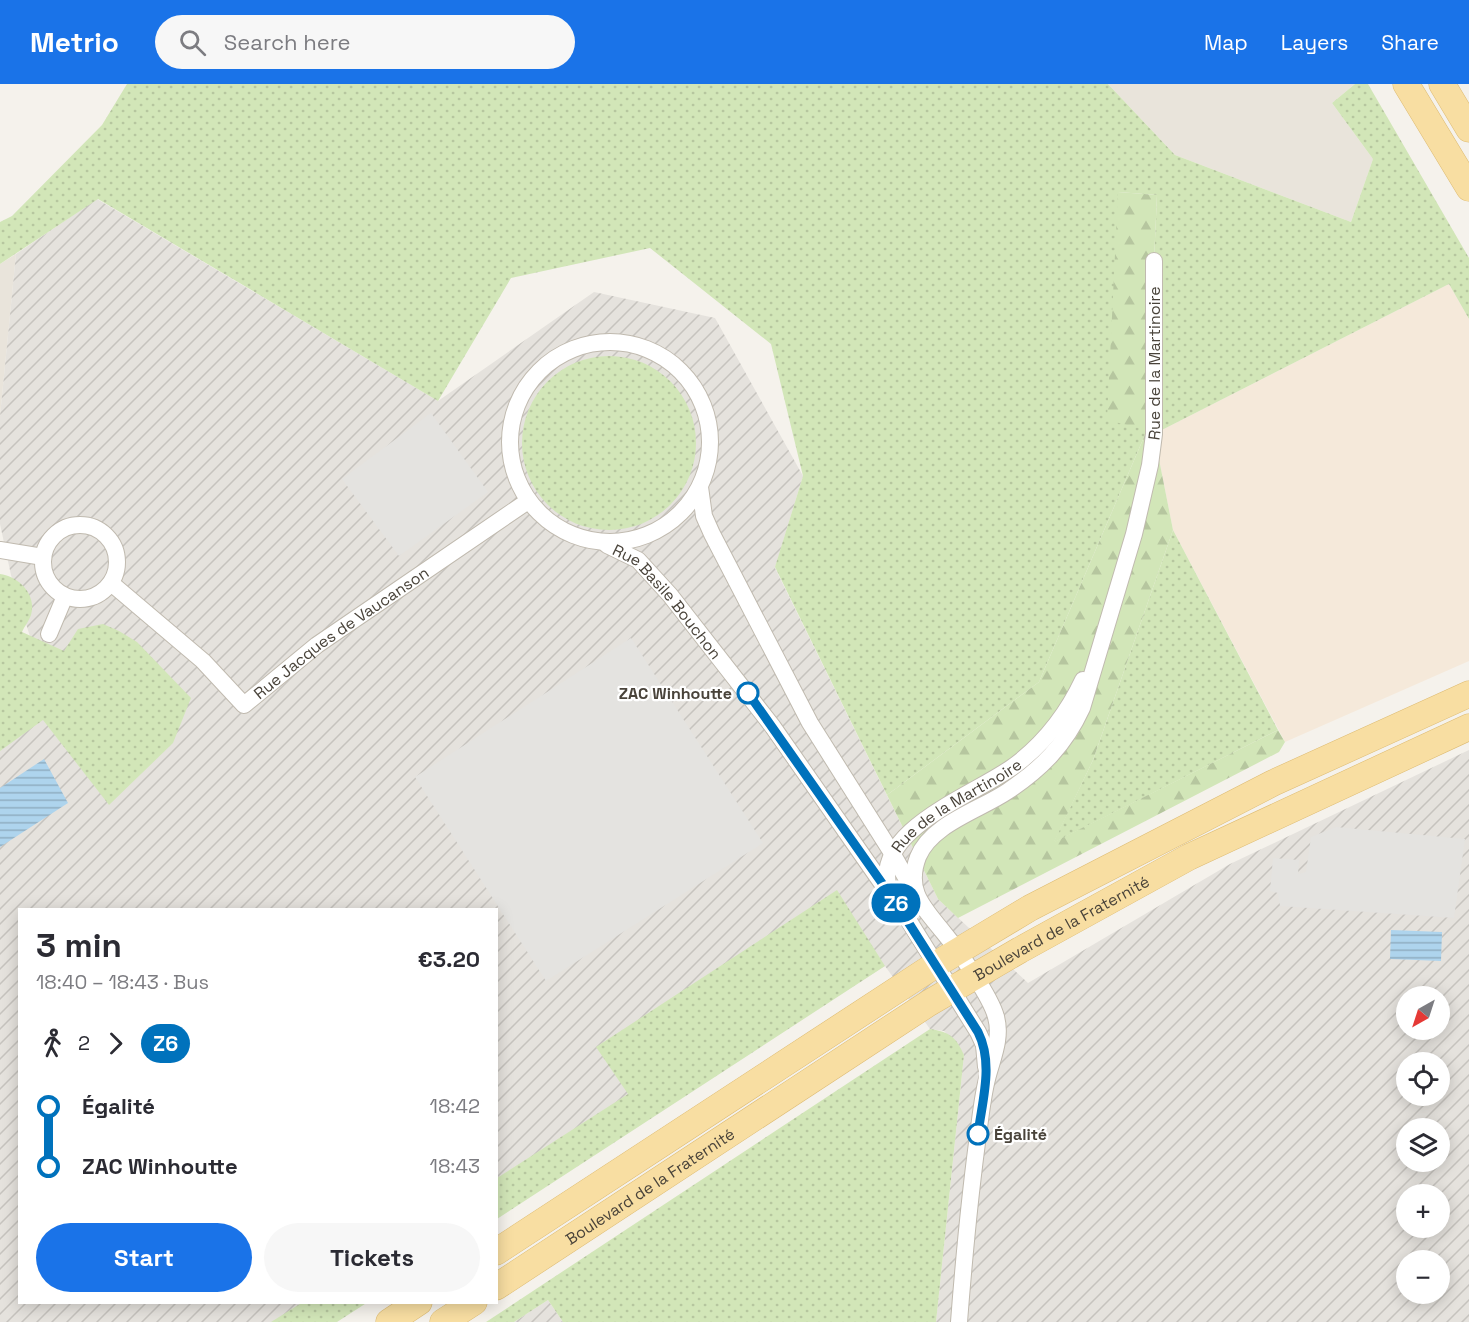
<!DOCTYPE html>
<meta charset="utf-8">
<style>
:root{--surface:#fff;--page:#f7f7f7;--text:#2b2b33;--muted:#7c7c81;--accent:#1a73e8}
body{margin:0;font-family:"Space Grotesk",sans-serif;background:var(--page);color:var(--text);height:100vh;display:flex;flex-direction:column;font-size:22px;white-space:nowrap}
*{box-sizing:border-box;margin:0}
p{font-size:20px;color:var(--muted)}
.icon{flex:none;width:33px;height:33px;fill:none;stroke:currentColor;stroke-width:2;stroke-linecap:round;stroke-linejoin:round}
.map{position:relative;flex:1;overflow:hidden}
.drawer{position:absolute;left:18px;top:824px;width:480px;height:396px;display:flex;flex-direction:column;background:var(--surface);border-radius:0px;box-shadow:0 3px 15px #0003}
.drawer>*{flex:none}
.badge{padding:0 12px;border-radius:20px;font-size:21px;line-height:39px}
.needle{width:39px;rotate:219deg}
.buttons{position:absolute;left:1396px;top:902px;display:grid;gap:12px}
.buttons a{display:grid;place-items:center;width:54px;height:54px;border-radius:50%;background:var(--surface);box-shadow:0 3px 15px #0003;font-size:30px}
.map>.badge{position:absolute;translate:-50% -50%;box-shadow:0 0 0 3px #fff}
.legs{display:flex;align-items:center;gap:9px;height:66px;padding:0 18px;font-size:20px}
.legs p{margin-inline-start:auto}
.overview{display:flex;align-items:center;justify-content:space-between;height:102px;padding:0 18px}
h1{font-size:33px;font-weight:700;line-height:45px}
.button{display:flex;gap:12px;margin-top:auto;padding:12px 18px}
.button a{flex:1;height:69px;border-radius:36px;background:var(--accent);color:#fff;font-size:24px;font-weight:700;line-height:69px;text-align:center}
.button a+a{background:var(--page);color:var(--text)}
ul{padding:0 18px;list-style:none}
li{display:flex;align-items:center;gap:21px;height:60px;font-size:22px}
li i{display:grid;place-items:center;width:9px;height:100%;margin:0 8px;background:currentColor}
li i::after{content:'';width:15px;height:15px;margin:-8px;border:4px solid;border-radius:50%;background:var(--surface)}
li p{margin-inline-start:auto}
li:first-child i{background:linear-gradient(#0000 50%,currentColor 0)}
li:last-child i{background:linear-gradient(currentColor 50%,#0000 0)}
header{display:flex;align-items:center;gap:36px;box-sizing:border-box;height:84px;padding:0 30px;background:var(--accent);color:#fff}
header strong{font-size:28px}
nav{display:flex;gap:33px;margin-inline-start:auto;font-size:21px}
.search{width:420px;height:54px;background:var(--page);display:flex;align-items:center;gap:15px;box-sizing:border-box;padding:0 21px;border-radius:33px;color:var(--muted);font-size:22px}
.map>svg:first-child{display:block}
.residential{fill:#e9e4db}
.commercial{fill:#f5e9da}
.industrial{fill:url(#industrial-furrows);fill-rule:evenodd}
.grass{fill:url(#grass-dots)}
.forest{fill:url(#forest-firs)}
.parking{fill:#e4e3e0}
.water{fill:url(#water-rules)}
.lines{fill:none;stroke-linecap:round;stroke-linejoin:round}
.street-casing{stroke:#c0baaf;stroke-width:18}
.primary-casing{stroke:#ddbb72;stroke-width:27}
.street{stroke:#fff;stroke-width:16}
.primary{stroke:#f8dea2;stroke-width:26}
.line-1-casing{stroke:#fff;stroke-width:14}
.line-1{stroke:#0072bc;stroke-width:9}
.stop-1-dot{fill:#fff;stroke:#0072bc;stroke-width:3}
.labels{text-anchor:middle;stroke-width:4.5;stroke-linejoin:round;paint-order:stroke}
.street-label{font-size:16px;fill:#49433a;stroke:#fff}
.stop-label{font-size:16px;font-weight:bold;fill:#49433a;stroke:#fff;text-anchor:end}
</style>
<header>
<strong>Metrio</strong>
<div class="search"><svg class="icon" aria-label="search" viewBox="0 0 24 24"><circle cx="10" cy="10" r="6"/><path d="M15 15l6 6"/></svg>Search here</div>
<nav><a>Map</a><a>Layers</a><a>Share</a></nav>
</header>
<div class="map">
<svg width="1469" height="1238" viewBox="0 0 1469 1238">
<defs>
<pattern id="industrial-furrows" width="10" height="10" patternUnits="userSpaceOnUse" patternTransform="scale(1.5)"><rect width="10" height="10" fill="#e5e2dd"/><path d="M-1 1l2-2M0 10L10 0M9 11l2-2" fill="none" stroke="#c6c3be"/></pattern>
<pattern id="grass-dots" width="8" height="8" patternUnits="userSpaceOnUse" patternTransform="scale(1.5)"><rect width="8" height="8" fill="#d2e6b8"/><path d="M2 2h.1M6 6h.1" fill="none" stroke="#b6c69f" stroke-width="1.8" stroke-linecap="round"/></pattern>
<pattern id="forest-firs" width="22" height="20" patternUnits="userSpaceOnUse" patternTransform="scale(1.5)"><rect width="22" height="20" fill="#d2e6b8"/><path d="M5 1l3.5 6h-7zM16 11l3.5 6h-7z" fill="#b6c69f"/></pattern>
<pattern id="water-rules" width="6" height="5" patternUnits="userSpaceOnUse" patternTransform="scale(1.5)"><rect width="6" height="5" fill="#aed4ed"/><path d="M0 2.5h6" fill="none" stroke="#90aec1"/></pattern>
</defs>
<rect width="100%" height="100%" fill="#f5f2ec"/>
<path class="residential" d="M 1108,0 L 1355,0 L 1332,19 L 1373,75 L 1351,138 L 1175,71 Z
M 16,170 L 0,332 L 0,180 Z"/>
<path class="commercial" d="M 1449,200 L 1469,235 L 1469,577 L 1285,658 L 1173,446 L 1154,350 Z"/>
<path class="industrial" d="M 97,115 L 438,317 L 594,208 L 715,234 L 803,392 L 775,484 L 938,815 L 1028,899 L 1230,780 L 1469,666 L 1469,1238 L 936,1238 L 964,971 L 944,947 L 930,945 L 885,882 L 497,1126 L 496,825 L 20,825 L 20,1218 L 350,1218 L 318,1238 L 0,1238 L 0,650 L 48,611 L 11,491 L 0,440 L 0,332 L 16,170 ZM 1407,912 L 1440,912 L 1440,945 L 1407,945 ZM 1407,978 L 1440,978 L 1440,1011 L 1407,1011 ZM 1407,1044 L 1440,1044 L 1440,1077 L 1407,1077 ZM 1407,1110 L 1440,1110 L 1440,1143 L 1407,1143 ZM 1407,1176 L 1440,1176 L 1440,1209 L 1407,1209 Z
M 548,1216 L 563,1238 L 514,1238 Z"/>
<path class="grass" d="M 127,0 L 1108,0 L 1175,71 L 1351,138 L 1373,75 L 1332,19 L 1355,0 L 1368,0 L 1469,174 L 1469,235 L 1449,200 L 1154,350 L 1154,177 L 1157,111 L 1118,108 L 1147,346 L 1039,598 L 887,711 L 775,483 L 803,392 L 771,260 L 650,164 L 511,194 L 438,317 L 98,115 L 0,180 L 0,138 L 12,132 L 102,41 Z
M522 359a87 87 0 1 1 174 0a87 87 0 1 1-174 0Z
M 1173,446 L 1278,646 L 1053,759 L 1093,676 Z
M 0,490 C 18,492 37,510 31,531 C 29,537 24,543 22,548 L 64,567 L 78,545 L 103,540 L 119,547 L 137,558 L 191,614 L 173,659 L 109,721 L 43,636 L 0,667 Z
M 837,806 L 885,882 L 497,1135 L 497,1094 L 628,1010 L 596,963 Z
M 930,945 C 950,948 956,953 964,971 L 936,1238 L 563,1238 L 548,1216 L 514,1238 L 486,1238 Z
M 303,1218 L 368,1218 L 337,1238 L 271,1238 Z"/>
<path class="forest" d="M 1118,108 L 1157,111 L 1154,177 L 1154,350 L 1173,446 L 1093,676 L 1054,758 L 1278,646 L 1285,658 L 1279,668 L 958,834 L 938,815 L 887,711 L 1039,598 L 1147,346 L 1107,336 Z"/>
<path class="parking" d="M 431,329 L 488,408 L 399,472 L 342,395 Z
M 631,554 L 763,759 L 546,897 L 415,693 Z
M 1336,743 L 1465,755 L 1454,834 L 1280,822 L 1278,809 L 1270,807 L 1273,774 L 1299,776 L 1298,790 L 1306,788 L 1311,753 Z"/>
<path class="water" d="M 44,675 L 68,719 L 0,763 L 0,704 Z
M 1391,846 L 1442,848 L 1441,877 L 1390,875 Z"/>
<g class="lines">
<defs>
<g id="street">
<circle cx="610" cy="358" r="100"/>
<path d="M 700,403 L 704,432 L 712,450 L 810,639 L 892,769 L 913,806"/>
<circle cx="80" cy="478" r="37"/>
<path id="s1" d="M 607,461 L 638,476 L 670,511 L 773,643 L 888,808"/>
<path d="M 0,466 L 43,473"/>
<path id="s2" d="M 111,499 L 203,577 L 244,621 L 317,561 L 528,417"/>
<path d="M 49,550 L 65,512"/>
<path id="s3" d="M 986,983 L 984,961 L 978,948 L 889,805 C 871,744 981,709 1018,679 C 1046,657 1068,628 1083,596"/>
<path id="s4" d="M 959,1238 C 964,1173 970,1109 979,1044 C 981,1028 983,1011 987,995 C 992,975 1002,954 996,933 C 991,913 958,866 944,849 C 924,824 905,807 918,773 C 931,740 980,726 1008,707 C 1041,685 1065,661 1082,624 L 1134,450 L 1150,381 L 1154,350 L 1154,177"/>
</g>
<g id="primary">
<path d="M 1406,0 L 1469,104"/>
<path d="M 1442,0 L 1469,45"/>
<path d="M 496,1168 L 935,881 L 1030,824 L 1273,699 L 1469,610"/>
<path id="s5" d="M 496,1203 L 929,919 L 1020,866 L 1189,773 L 1469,643"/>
<path d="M 389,1238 L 419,1218"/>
<path d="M 443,1238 L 474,1218"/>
</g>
</defs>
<use href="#street" class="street-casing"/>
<use href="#primary" class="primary-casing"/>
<use href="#street" class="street"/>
<use href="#primary" class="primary"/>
</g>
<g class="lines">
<defs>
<path id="line-1" d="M 748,609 L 896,819 L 978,948 C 994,980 982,1017 978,1050"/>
</defs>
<use href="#line-1" class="line-1-casing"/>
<use href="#line-1" class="line-1"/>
</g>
<g class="stop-1-dot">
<circle cx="748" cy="609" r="10"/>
<circle cx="978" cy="1050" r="10"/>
</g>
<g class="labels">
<g class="street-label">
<text dy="6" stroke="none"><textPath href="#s4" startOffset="1074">Rue de la Martinoire</textPath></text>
<text dy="6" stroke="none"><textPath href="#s1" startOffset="84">Rue Basile Bouchon</textPath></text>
<text dy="6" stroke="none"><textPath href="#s2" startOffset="302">Rue Jacques de Vaucanson</textPath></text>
<text dy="6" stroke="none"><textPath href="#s3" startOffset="322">Rue de la Martinoire</textPath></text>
<text dy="6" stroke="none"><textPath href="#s5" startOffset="670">Boulevard de la Fraternité</textPath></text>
<text dy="6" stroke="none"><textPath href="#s5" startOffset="184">Boulevard de la Fraternité</textPath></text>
</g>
<g class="stop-label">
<text x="732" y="615">ZAC Winhoutte</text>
<text x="994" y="1056" text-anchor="start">Égalité</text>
</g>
</g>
</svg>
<div class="buttons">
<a><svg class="needle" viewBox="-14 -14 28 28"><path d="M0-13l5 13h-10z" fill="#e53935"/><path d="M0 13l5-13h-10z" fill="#7c7c81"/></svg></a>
<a><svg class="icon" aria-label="locate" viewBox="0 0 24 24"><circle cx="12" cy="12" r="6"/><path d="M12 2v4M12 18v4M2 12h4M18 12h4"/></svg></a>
<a><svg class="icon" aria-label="layers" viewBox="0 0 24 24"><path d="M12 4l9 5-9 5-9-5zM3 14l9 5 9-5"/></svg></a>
<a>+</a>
<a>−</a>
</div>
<b class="badge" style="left:896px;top:819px;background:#0072bc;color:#fff">Z6</b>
<section class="drawer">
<div class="overview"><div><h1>3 min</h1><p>18:40 – 18:43 · Bus</p></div><b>€3.20</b></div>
<div class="legs"><svg class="icon" aria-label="walk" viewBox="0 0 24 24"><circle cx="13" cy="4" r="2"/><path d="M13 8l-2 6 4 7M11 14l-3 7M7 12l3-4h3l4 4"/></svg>2<svg class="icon" aria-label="forward" viewBox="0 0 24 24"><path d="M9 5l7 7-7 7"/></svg><b class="badge" style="background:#0072bc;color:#fff">Z6</b></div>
<ul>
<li><i style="color:#0072bc"></i><b>Égalité</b><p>18:42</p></li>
<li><i style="color:#0072bc"></i><b>ZAC Winhoutte</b><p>18:43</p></li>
</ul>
<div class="button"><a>Start</a><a>Tickets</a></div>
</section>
</div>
